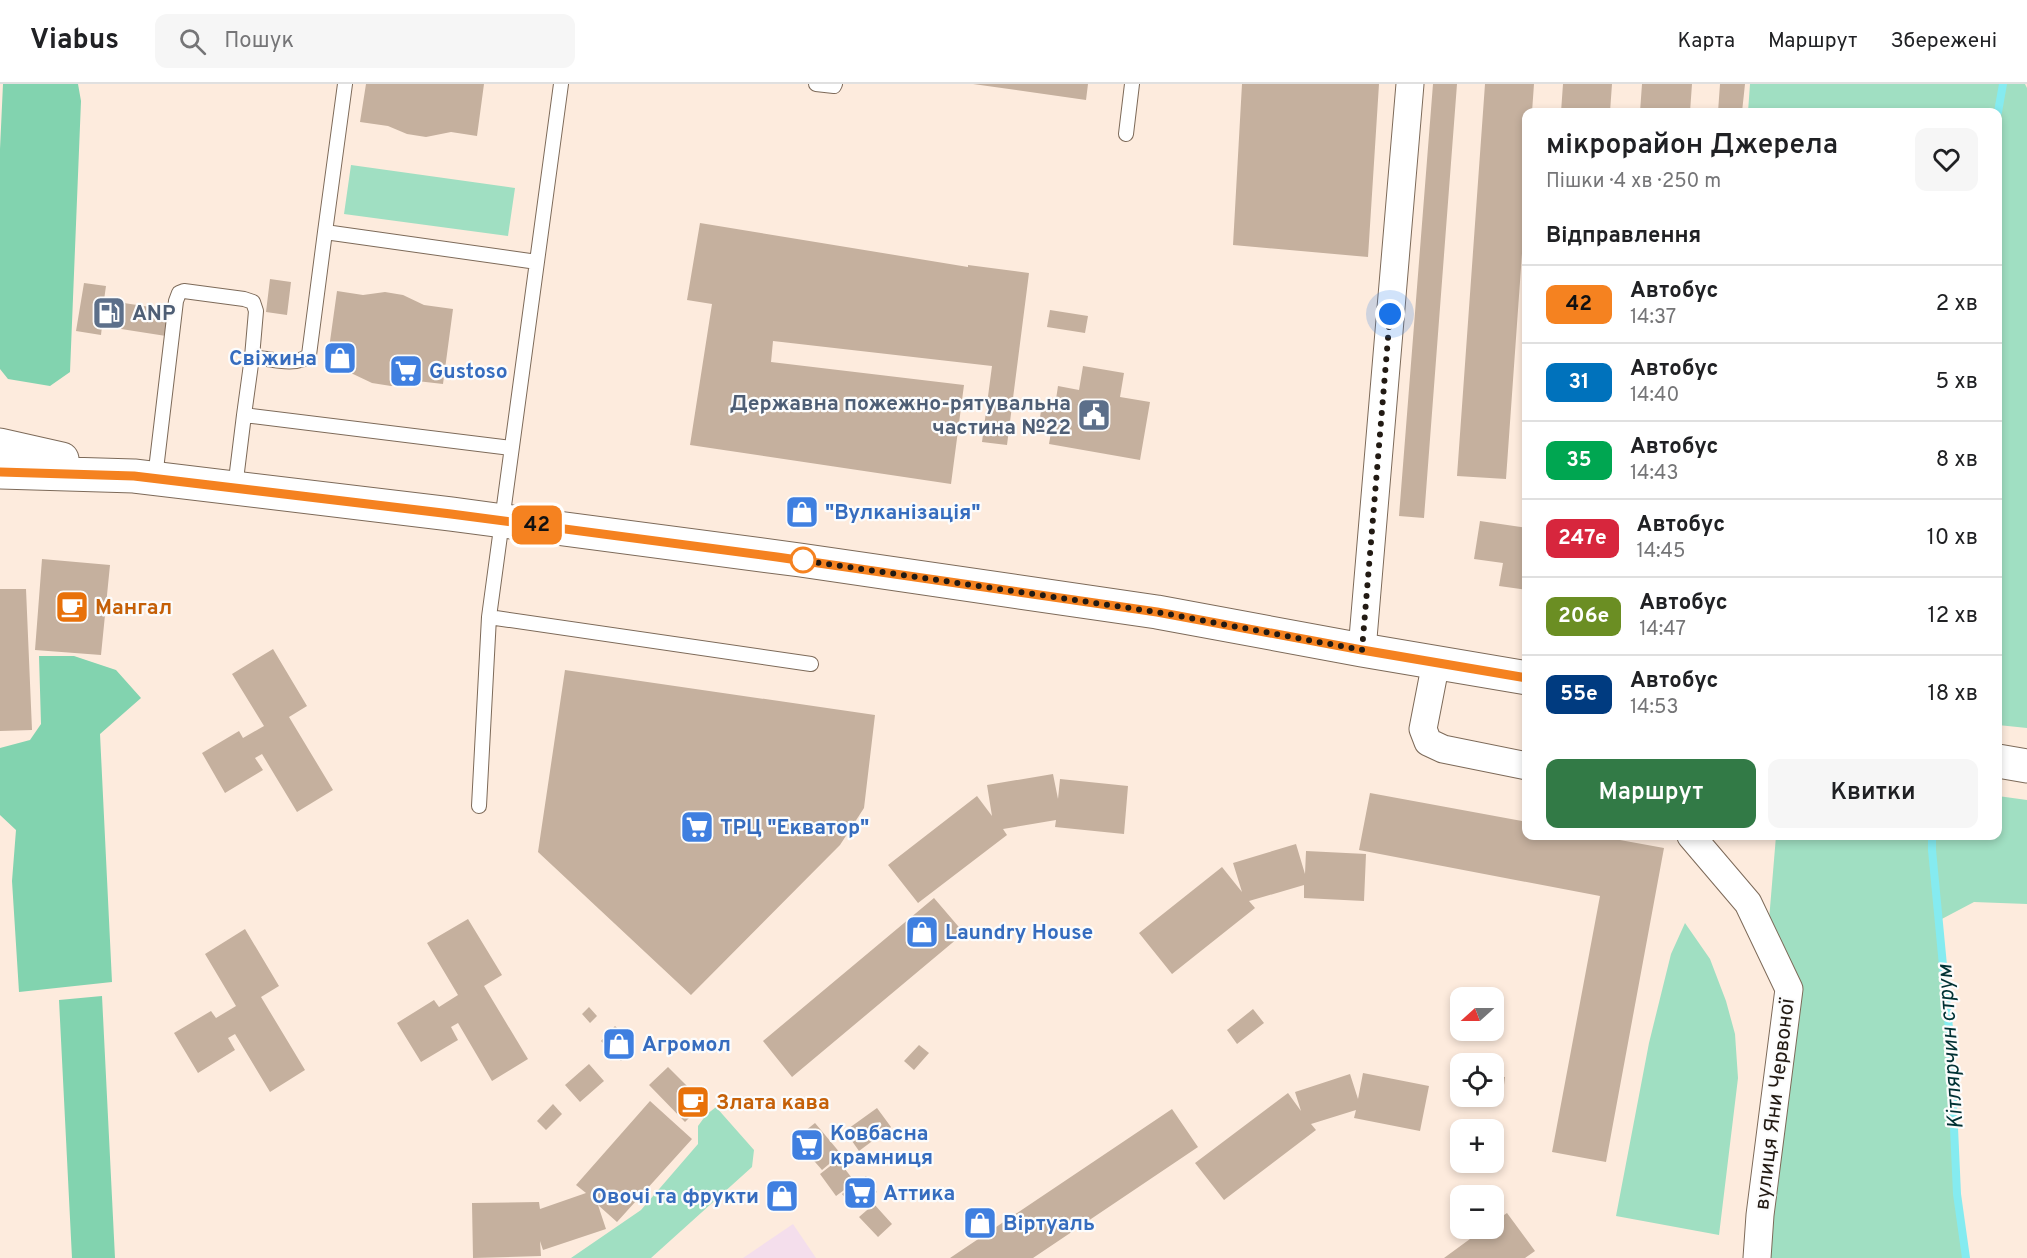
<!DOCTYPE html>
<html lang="uk">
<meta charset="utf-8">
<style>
:root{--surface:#fff;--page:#f6f6f6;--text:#202124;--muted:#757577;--line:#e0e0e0;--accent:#327a46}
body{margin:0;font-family:Overpass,sans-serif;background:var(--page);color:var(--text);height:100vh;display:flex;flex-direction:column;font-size:22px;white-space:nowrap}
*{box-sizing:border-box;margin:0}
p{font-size:20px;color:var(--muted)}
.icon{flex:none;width:33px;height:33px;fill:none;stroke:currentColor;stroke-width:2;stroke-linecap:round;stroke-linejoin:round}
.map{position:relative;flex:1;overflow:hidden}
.side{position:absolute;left:1522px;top:24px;width:480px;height:732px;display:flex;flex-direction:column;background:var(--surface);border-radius:12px;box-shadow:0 3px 9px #0003}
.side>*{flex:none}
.badge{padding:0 12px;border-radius:9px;font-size:21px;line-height:39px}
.needle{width:39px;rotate:249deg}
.tools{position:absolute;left:1450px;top:903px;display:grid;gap:12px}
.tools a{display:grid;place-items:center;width:54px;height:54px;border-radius:12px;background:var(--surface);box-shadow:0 3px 9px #0003;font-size:30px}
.you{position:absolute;width:30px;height:30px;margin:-15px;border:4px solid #fff;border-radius:50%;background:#1a73e8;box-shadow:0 0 0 9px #1a73e833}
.map>.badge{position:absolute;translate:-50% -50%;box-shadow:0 0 0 3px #fff}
h2{padding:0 24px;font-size:22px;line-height:54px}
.round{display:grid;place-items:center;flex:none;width:63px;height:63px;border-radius:12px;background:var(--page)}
.summary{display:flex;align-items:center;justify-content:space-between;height:102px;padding:0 24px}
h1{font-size:28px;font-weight:600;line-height:45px}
.primary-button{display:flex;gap:12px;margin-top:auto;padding:12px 24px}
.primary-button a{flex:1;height:69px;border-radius:12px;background:var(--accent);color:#fff;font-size:24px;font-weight:600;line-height:69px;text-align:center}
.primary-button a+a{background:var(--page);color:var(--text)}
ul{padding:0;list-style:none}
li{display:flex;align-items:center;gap:18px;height:78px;padding:0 24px;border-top:2px solid var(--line)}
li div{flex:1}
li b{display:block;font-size:22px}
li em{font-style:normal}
li .badge{min-width:66px;font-weight:700;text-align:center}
header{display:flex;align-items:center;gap:36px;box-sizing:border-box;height:84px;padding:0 30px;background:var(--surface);border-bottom:2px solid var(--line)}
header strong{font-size:28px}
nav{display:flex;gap:33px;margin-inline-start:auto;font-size:21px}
.search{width:420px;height:54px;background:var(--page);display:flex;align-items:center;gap:15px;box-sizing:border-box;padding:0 21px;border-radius:12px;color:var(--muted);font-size:22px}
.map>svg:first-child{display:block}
.education{fill:#f4deec}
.green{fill:#a0dfc2}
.forest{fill:#82d3af}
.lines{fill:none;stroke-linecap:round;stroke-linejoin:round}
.stream{stroke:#85ebf0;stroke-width:8}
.building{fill:#c5b09e}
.lane-casing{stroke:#7d6a59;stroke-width:16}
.street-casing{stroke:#7d6a59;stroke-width:29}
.secondary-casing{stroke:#7d6a59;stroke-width:35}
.lane{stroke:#fff;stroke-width:14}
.street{stroke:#fff;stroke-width:27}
.secondary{stroke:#fff;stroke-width:33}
.line-casing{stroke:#fff;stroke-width:14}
.line{stroke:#f58220;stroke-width:9}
.walk{stroke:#221a13;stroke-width:6;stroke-dasharray:0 10.8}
.stop-dot{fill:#fff;stroke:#f58220;stroke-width:3}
.labels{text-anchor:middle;stroke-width:4.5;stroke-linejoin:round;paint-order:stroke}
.service-label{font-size:21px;font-weight:bold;fill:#4e5e75;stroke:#fcfcfc;text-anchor:start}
.shop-label{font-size:21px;font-weight:bold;fill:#366cbe;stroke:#fcfcfc;text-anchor:start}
.food-label{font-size:21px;font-weight:bold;fill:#c56008;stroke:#fcfcfc;text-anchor:start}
.street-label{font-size:21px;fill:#221a13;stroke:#fcfcfc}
.water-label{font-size:22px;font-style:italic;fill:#003133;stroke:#fcfcfc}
</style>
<header>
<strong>Viabus</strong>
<div class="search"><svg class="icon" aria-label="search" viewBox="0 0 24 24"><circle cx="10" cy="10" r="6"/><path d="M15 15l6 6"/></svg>Пошук</div>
<nav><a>Карта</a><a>Маршрут</a><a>Збережені</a></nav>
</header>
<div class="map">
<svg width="2027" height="1174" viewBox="0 0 2027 1174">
<rect width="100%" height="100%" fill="#fdebdd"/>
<path class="education" d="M 793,1140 L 816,1174 L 743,1174 Z"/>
<path class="green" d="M 1750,0 L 2025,0 L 2027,4 L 2027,644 L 1998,641 L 1998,28 L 1748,28 Z
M 351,81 L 515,104 L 508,152 L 344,130 Z
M 1998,712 L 2027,716 L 2027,820 L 1974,818 L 1938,837 L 1950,955 L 1956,1110 L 1965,1174 L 1758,1174 L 1788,905 L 1767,860 L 1776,752 L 1998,752 Z
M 1685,839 L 1710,875 L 1726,917 L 1735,950 L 1738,994 L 1719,1151 L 1616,1132 L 1649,959 L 1671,870 Z
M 716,1023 L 754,1066 L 752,1083 L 651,1174 L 571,1174 L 641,1126 L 698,1060 L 698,1042 L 706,1031 Z"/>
<path class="forest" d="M 3,0 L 78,0 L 81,17 L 70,288 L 50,302 L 8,295 L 0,285 L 0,65 Z
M 39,572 L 74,572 L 116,586 L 141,614 L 100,650 L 112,898 L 19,908 L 12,797 L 16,746 L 0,731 L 0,664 L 30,656 L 41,640 Z
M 102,912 L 115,1174 L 72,1174 L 59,916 Z"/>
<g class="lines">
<path class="stream" d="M 1998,28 L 2003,0
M 1932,752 L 1932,766 L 1950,955 L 1957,1110 L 1966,1174"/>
</g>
<path class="building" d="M 366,0 L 484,0 L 477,52 L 451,48 L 426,53 L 407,50 L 388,42 L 360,38 Z
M 973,0 L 1088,0 L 1086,16 Z
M 1242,0 L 1379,0 L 1368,173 L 1233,161 Z
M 1433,0 L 1457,0 L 1424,434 L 1399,432 Z
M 1485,0 L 1534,0 L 1532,28 L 1527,28 L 1527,99 L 1506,395 L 1457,392 Z
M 1563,0 L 1612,0 L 1610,28 L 1561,28 Z
M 1642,0 L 1692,0 L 1690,28 L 1640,28 Z
M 1720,0 L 1745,0 L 1742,28 L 1718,28 Z
M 700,139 L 968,183 L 968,181 L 1029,189 L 1007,361 L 982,358 L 992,282 L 773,257 L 771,278 L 964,301 L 951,400 L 690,361 L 712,220 L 687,216 Z
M 270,195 L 291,198 L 287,231 L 266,228 Z
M 84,199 L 106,202 L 104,216 L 170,226 L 166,252 L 102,242 L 101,251 L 76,247 Z
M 337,207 L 363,211 L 385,208 L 403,211 L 424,221 L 453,225 L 443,300 L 417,297 L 391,302 L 372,299 L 353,290 L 326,286 Z
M 1050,226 L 1088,232 L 1085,249 L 1047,243 Z
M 1083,282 L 1124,289 L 1120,313 L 1150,318 L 1140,376 L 1049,360 L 1052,342 L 1039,340 L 1042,320 L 1055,322 L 1058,302 L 1079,306 Z
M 1480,437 L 1527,444 L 1527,506 L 1499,502 L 1503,479 L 1474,475 Z
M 42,475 L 110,481 L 101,571 L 35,566 Z
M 0,505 L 26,505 L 32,646 L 0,647 Z
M 273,565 L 307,622 L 289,633 L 333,706 L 297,728 L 262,670 L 255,674 L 263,686 L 225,709 L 202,669 L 239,647 L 243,654 L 264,642 L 232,590 Z
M 565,586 L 875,631 L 864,724 L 840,761 L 691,911 L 538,768 Z
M 1053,690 L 1058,715 L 1060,695 L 1128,702 L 1124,750 L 1055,743 L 1056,736 L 1003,745 L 1007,751 L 918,819 L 888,781 L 977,712 L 992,732 L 987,701 Z
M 1370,709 L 1527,738 L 1527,752 L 1598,752 L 1664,764 L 1606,1078 L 1552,1068 L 1600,812 L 1359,766 Z
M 1296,760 L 1305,790 L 1306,767 L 1366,770 L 1364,817 L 1304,814 L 1304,801 L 1249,817 L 1255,824 L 1172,890 L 1139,849 L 1222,783 L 1242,808 L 1233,779 Z
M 934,814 L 964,849 L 792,993 L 763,957 Z
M 468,835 L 502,891 L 484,902 L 528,975 L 492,997 L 458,939 L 451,943 L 458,956 L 421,978 L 397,939 L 434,916 L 439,923 L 458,911 L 427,859 Z
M 245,845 L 279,902 L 261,913 L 305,986 L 270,1008 L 235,950 L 228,954 L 235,966 L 198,989 L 174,949 L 211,927 L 216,934 L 236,922 L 205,870 Z
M 589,923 L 597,932 L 590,939 L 582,930 Z
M 1253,925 L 1264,939 L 1237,960 L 1227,946 Z
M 1494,933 L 1502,934 L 1500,951 L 1486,949 L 1486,946 L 1494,946 Z
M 615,942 L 635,961 L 621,977 L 601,957 Z
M 919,961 L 929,969 L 914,986 L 904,977 Z
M 589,980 L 604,997 L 580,1018 L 565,1001 Z
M 668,983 L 704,1019 L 685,1038 L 649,1001 Z
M 1363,989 L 1429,1002 L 1420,1047 L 1354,1034 L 1356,1026 L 1311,1040 L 1316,1046 L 1224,1116 L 1195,1079 L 1288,1009 L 1301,1027 L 1295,1008 L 1350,990 L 1358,1015 Z
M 1495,992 L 1505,993 L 1503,1009 L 1494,1007 Z
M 650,1017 L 692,1055 L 617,1138 L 598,1121 L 606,1145 L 543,1166 L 540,1157 L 541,1172 L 473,1174 L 472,1119 L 539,1118 L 540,1125 L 586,1109 L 576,1101 Z
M 553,1020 L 562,1030 L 546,1046 L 537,1037 Z
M 877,1024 L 891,1043 L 859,1067 L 845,1047 Z
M 1172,1025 L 1198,1063 L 1033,1174 L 950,1174 Z
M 815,1039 L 841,1070 L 822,1086 L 795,1055 Z
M 838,1076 L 855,1098 L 836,1112 L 820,1090 Z
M 866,1092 L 877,1108 L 855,1125 L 842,1110 Z
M 782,1098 L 796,1116 L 783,1126 L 769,1108 Z
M 874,1120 L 892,1140 L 878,1153 L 859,1133 Z
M 1507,1129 L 1535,1167 L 1525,1174 L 1444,1174 L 1485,1144 L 1494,1144 L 1494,1138 Z"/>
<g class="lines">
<defs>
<path id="lane" d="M 816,0 L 834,2 L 835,0
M 1126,50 L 1132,0
M 325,148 L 345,0
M 244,331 L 252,273 C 268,274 296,284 309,271 L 325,148 L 537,178
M 155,394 L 176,217 L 179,209 L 184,207 L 244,215 L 253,218 L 256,227 L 252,273
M 235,404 L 244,331 L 511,364
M 489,533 L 811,580
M 479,722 L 489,533 L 561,0"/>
<path id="street" d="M 1362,566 L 1410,0
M 1436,578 L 1423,645 L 1428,658 L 1443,665 L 1527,682
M 1691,752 L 1748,819 L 1789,905 L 1760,1131 L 1757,1174"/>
<path id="secondary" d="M 0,361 L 62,375
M 0,388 L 134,392 L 451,430 L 800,476 L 1157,528 L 1362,566 L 1527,594
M 1998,677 L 2027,682"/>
</defs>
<use href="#lane" class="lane-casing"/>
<use href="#street" class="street-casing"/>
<use href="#secondary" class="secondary-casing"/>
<use href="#lane" class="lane"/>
<use href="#street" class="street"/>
<use href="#secondary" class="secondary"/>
</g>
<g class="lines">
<defs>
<path id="line" d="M 0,388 L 134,392 L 451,430 L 777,473 L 1157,528 L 1362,566 L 1527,594"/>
</defs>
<use href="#line" class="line-casing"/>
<use href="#line" class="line"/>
<path class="walk" d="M 803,476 L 800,476 L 1157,528 L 1362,566 L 1390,230"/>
</g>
<defs>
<symbol id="fuel-square" viewBox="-11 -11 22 22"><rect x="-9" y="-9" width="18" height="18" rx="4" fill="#5c6f8a" stroke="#fcfcfc"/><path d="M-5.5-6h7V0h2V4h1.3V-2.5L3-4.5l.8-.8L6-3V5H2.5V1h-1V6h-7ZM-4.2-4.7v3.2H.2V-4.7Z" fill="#fff"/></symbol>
<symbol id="shop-square" viewBox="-11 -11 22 22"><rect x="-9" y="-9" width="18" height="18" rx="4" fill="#3f7fe0" stroke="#fcfcfc"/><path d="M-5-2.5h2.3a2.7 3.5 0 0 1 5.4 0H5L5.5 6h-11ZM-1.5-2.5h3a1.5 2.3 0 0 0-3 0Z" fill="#fff"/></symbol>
<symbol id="supermarket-square" viewBox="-11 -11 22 22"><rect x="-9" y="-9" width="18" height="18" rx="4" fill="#3f7fe0" stroke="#fcfcfc"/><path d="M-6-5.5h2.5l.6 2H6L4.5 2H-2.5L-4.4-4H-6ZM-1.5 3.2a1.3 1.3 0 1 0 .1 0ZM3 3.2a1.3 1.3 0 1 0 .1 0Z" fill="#fff"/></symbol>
<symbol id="civic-square" viewBox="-11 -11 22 22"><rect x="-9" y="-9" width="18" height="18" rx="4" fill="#5c6f8a" stroke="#fcfcfc"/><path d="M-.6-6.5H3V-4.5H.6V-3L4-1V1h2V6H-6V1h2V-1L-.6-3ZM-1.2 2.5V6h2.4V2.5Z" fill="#fff"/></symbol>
<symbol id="cafe-square" viewBox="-11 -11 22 22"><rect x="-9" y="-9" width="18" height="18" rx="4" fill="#e8710a" stroke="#fcfcfc"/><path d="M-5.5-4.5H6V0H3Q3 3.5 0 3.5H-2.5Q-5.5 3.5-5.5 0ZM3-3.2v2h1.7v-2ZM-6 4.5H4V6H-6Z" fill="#fff"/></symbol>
</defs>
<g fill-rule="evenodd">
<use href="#fuel-square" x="90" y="210" width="38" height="38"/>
<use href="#shop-square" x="321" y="255" width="38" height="38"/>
<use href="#supermarket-square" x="387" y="268" width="38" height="38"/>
<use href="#civic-square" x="1075" y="312" width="38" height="38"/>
<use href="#shop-square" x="783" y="409" width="38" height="38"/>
<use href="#cafe-square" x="53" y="504" width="38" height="38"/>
<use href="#supermarket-square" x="678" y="724" width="38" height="38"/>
<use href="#shop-square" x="903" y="829" width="38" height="38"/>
<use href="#shop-square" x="600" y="941" width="38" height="38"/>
<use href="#cafe-square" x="674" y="999" width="38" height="38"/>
<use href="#supermarket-square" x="788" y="1042" width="38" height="38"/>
<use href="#supermarket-square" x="841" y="1090" width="38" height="38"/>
<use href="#shop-square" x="763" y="1093" width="38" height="38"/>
<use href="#shop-square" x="961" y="1120" width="38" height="38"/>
</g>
<circle class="stop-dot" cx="803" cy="476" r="12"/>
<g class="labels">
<g class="service-label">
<text x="132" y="236">ANP</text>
<text x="1071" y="326" text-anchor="end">Державна пожежно-рятувальна<tspan x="1071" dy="24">частина №22</tspan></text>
</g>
<g class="shop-label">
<text x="317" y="281" text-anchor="end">Свіжина</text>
<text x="429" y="294">Gustoso</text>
<text x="825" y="435">"Вулканізація"</text>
<text x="720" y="750">ТРЦ "Екватор"</text>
<text x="945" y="855">Laundry House</text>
<text x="642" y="967">Агромол</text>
<text x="830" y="1056">Ковбасна<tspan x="830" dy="24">крамниця</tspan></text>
<text x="883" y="1116">Аттика</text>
<text x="759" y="1119" text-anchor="end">Овочі та фрукти</text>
<text x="1003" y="1146">Віртуаль</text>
</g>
<g class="food-label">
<text x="95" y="530">Мангал</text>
<text x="716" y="1025">Злата кава</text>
</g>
<g class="street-label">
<text transform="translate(1774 1020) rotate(-83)" y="7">вулиця Яни Червоної</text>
</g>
<g class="water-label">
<text transform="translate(1949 963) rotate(-94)" y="8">Кітлярчин струм</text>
</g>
</g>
</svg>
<div class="tools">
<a><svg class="needle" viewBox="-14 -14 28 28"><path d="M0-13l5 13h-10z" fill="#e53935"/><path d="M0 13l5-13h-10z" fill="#757577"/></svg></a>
<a><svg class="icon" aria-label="locate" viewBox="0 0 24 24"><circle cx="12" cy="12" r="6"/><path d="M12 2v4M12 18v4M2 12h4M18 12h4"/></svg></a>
<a>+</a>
<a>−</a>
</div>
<div class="you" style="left:1390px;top:230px"></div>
<b class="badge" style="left:537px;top:441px;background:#f58220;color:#111">42</b>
<section class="side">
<div class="summary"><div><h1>мікрорайон Джерела</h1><p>Пішки · 4 хв · 250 m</p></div><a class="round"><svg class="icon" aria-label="heart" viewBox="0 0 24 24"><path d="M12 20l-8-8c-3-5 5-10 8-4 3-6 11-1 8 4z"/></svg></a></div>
<h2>Відправлення</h2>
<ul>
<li><span class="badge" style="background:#f58220;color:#111">42</span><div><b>Автобус</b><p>14:37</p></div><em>2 хв</em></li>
<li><span class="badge" style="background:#0072bc;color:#fff">31</span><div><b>Автобус</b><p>14:40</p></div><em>5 хв</em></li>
<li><span class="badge" style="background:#00a651;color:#fff">35</span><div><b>Автобус</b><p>14:43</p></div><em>8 хв</em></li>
<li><span class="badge" style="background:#d7263d;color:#fff">247е</span><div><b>Автобус</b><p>14:45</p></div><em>10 хв</em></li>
<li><span class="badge" style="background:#6b8e23;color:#fff">206е</span><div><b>Автобус</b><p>14:47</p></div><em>12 хв</em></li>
<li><span class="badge" style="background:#003b80;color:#fff">55е</span><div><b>Автобус</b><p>14:53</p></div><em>18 хв</em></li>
</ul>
<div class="primary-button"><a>Маршрут</a><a>Квитки</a></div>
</section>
</div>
